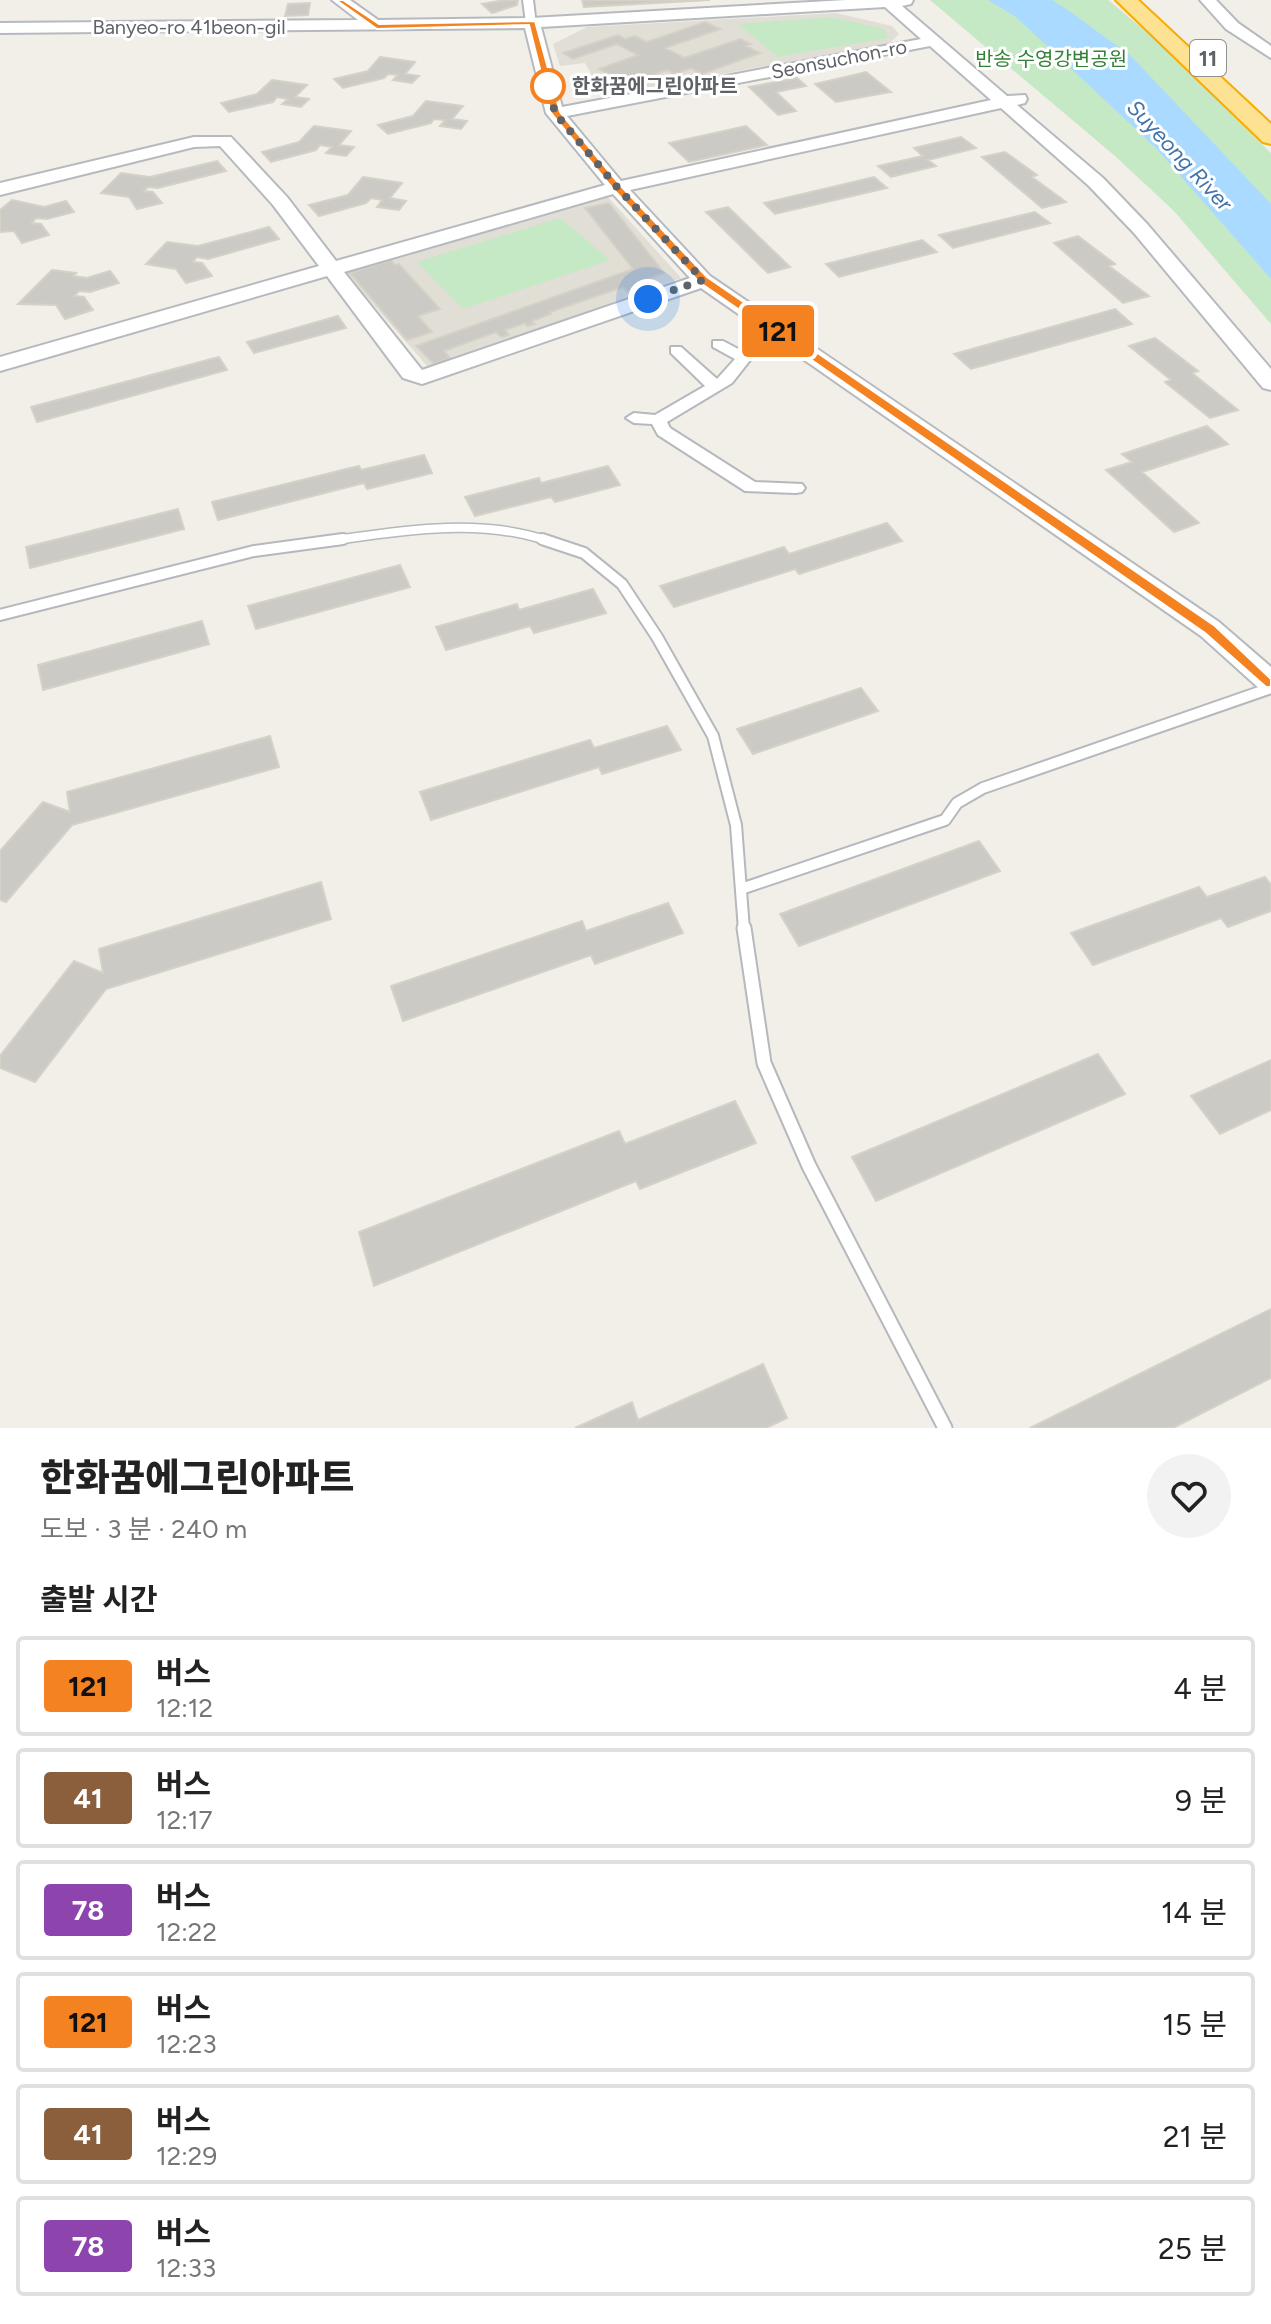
<!DOCTYPE html>
<html lang="ko">
<meta charset="utf-8">
<style>
:root{--surface:#fff;--page:#f2f2f2;--text:#222;--muted:#767676;--line:#e0e0e0}
body{margin:0;font-family:Figtree,"Noto Sans KR",sans-serif;background:var(--page);color:var(--text);height:100vh;display:flex;flex-direction:column;font-size:30px;white-space:nowrap}
*{box-sizing:border-box;margin:0}
p{font-size:26px;color:var(--muted)}
.icon{flex:none;width:44px;height:44px;fill:none;stroke:currentColor;stroke-width:2;stroke-linecap:round;stroke-linejoin:round}
.map{position:relative;height:1428px;overflow:hidden}
.side{display:flex;flex-direction:column;background:var(--surface);flex:1}
.side>*{flex:none}
.badge{padding:0 16px;border-radius:6px;font-size:28px;line-height:52px}
.you{position:absolute;width:40px;height:40px;margin:-20px;border:6px solid #fff;border-radius:50%;background:#1a73e8;box-shadow:0 0 0 12px #1a73e833}
.map>.badge{position:absolute;translate:-50% -50%;box-shadow:0 0 0 4px #fff}
h2{padding:0 40px;font-size:30px;line-height:72px}
.round{display:grid;place-items:center;flex:none;width:84px;height:84px;border-radius:42px;background:var(--page)}
.overview{display:flex;align-items:center;justify-content:space-between;height:136px;padding:0 40px}
h1{font-size:38px;font-weight:800;line-height:60px}
ul{padding:0;list-style:none}
li{display:flex;align-items:center;gap:24px;height:100px;margin:0 16px 12px;padding:0 24px;border:4px solid var(--line);border-radius:8px}
li div{flex:1}
li b{display:block;font-size:30px}
li em{font-style:normal}
li .badge{min-width:88px;font-weight:700;text-align:center}
.map>svg:first-child{display:block}
.education{fill:#e1ded6}
.green{fill:#c5e8c5}
.water{fill:#aadaff}
.building{fill:#cccac5;stroke:#d6d1c6;stroke-width:2}
.lines{fill:none;stroke-linecap:round;stroke-linejoin:round}
.lane-far2-casing{stroke:#b5b8bc;stroke-width:11}
.lane-far1-casing{stroke:#b5b8bc;stroke-width:14}
.lane-casing{stroke:#b5b8bc;stroke-width:17}
.street-casing{stroke:#b5b8bc;stroke-width:4}
.secondary-casing{stroke:#b6babf;stroke-width:4}
.highway-casing{stroke:#f9ab00;stroke-width:4}
.lane-far2{stroke:#fff;stroke-width:8}
.lane-far1{stroke:#fff;stroke-width:10}
.lane{stroke:#fff;stroke-width:13}
.street{fill:#fff;fill-rule:evenodd}
.secondary{fill:#fff;fill-rule:evenodd}
.highway{fill:#fde293;fill-rule:evenodd}
.line{fill:#f58220;stroke:#fff;stroke-width:2}
.walk{stroke:#5f6368;stroke-width:8;stroke-dasharray:0 14.4}
.stop-dot{fill:#fff;stroke:#f58220;stroke-width:4}
.labels{text-anchor:middle;stroke-width:6;stroke-linejoin:round;paint-order:stroke}
.far-street-label{font-size:20px;fill:#5f6368;stroke:#fff}
.far-park-label{font-size:20px;fill:#348238;stroke:#fff}
.far-stop-label{font-size:20px;font-weight:bold;fill:#5f6368;stroke:#fff;text-anchor:start}
.shield{fill:#fff;stroke:#8f9295;stroke-width:2}
.shield-label{font-size:22px;font-weight:bold;fill:#5f6368}
.far-water-label{font-size:22px;font-style:italic;fill:#4174aa;stroke:#fff}
</style>
<div class="map">
<svg width="1271" height="1428" viewBox="0 0 1271 1428">
<rect width="100%" height="100%" fill="#f1efe8"/>
<path class="education" d="M 836,13 L 892,26 L 899,34 L 890,43 L 603,96 L 585,63 L 560,66 L 553,44 L 587,27 Z
M 608,197 L 681,278 L 428,367 L 344,271 Z"/>
<path class="green" d="M 930,0 L 1108,0 L 1154,38 L 1271,153 L 1271,324 L 1174,211 L 1115,156 Z
M 832,17 L 884,29 L 888,38 L 778,57 L 738,24 Z
M 560,218 L 610,260 L 463,309 L 417,262 Z"/>
<path class="water" d="M 988,0 L 1052,0 L 1065,8 L 1131,56 L 1271,204 L 1271,279 L 1156,148 L 1016,17 Z"/>
<path class="building" d="M 505,0 L 518,0 L 517,5 L 492,13 L 482,4 Z
M 582,0 L 710,0 L 584,7 Z
M 310,3 L 308,15 L 285,16 L 288,4 Z
M 705,22 L 720,29 L 665,48 L 684,58 L 740,39 L 751,44 L 746,46 L 760,53 L 702,74 L 691,68 L 675,74 L 667,70 L 621,86 L 612,81 L 618,79 L 599,69 L 638,55 L 617,44 L 573,59 L 563,53 L 618,35 L 625,39 L 635,36 L 647,42 Z
M 380,57 L 415,62 L 405,74 L 419,76 L 412,83 L 393,80 L 398,75 L 388,74 L 384,78 L 343,88 L 334,79 L 368,71 Z
M 866,72 L 891,92 L 836,102 L 815,84 Z
M 797,78 L 806,86 L 776,92 L 796,111 L 778,115 L 749,87 Z
M 272,80 L 307,85 L 295,97 L 309,99 L 301,107 L 282,104 L 288,99 L 277,97 L 273,102 L 229,112 L 221,103 L 257,94 Z
M 426,101 L 463,106 L 452,119 L 467,121 L 461,129 L 440,126 L 445,120 L 434,119 L 431,123 L 388,134 L 378,125 L 413,116 Z
M 314,126 L 351,131 L 339,145 L 354,147 L 346,156 L 326,153 L 332,147 L 320,145 L 316,150 L 271,162 L 262,152 L 299,142 Z
M 746,126 L 767,145 L 689,162 L 669,143 Z
M 961,137 L 976,148 L 928,160 L 936,166 L 891,177 L 878,166 L 923,156 L 914,148 Z
M 1005,152 L 1037,175 L 1032,177 L 1066,202 L 1042,208 L 982,157 Z
M 217,161 L 226,171 L 158,188 L 148,187 L 144,191 L 153,192 L 162,203 L 137,209 L 129,197 L 101,193 L 121,173 L 150,177 Z
M 363,177 L 402,183 L 390,198 L 406,201 L 399,210 L 377,207 L 382,200 L 371,198 L 366,203 L 319,216 L 309,205 L 348,195 Z
M 874,177 L 887,188 L 775,214 L 764,203 Z
M 12,200 L 44,207 L 66,201 L 74,212 L 47,219 L 36,218 L 32,223 L 41,224 L 49,235 L 22,243 L 14,231 L 0,232 L 0,210 Z
M 609,203 L 664,273 L 642,281 L 649,287 L 630,294 L 623,287 L 550,312 L 551,314 L 532,321 L 535,324 L 527,326 L 525,323 L 505,330 L 509,335 L 501,337 L 496,332 L 444,351 L 450,358 L 434,364 L 416,346 L 633,269 L 585,208 Z
M 728,207 L 790,267 L 768,273 L 706,212 Z
M 1035,212 L 1050,223 L 953,248 L 939,235 Z
M 269,227 L 279,239 L 208,259 L 197,257 L 193,262 L 202,263 L 212,276 L 186,283 L 176,269 L 146,264 L 167,242 L 198,246 Z
M 1078,236 L 1115,264 L 1109,266 L 1149,296 L 1123,303 L 1054,243 Z
M 922,240 L 937,252 L 839,277 L 826,264 Z
M 391,260 L 395,265 L 399,264 L 440,309 L 418,316 L 432,332 L 407,340 L 350,273 Z
M 52,270 L 76,273 L 73,276 L 87,278 L 110,271 L 119,283 L 90,292 L 79,291 L 74,296 L 84,297 L 93,310 L 65,319 L 56,305 L 18,304 Z
M 1115,309 L 1132,324 L 971,369 L 954,354 Z
M 338,316 L 346,328 L 254,353 L 247,342 Z
M 1155,338 L 1198,371 L 1192,373 L 1238,410 L 1210,418 L 1165,382 L 1171,380 L 1129,346 Z
M 219,357 L 227,370 L 37,422 L 31,407 Z
M 1207,426 L 1228,444 L 1142,472 L 1199,523 L 1174,532 L 1106,470 L 1132,462 L 1122,454 Z
M 424,455 L 432,473 L 367,489 L 364,483 L 218,520 L 212,502 L 359,466 L 361,470 Z
M 608,466 L 620,485 L 555,502 L 551,497 L 475,516 L 465,497 L 539,478 L 541,483 Z
M 178,509 L 184,529 L 30,568 L 26,547 Z
M 887,523 L 902,541 L 799,574 L 795,569 L 674,607 L 660,586 L 784,547 L 789,554 Z
M 400,565 L 410,587 L 256,629 L 248,606 Z
M 593,589 L 606,613 L 534,633 L 530,626 L 446,650 L 436,627 L 517,604 L 519,610 Z
M 202,621 L 209,644 L 43,690 L 38,665 Z
M 861,688 L 878,711 L 753,754 L 737,729 Z
M 667,726 L 681,750 L 602,774 L 599,767 L 431,820 L 420,792 L 590,740 L 594,748 Z
M 270,736 L 279,767 L 72,825 L 6,902 L 0,900 L 0,851 L 43,802 L 70,812 L 67,792 Z
M 979,841 L 1000,871 L 799,946 L 780,914 Z
M 1265,877 L 1271,885 L 1271,911 L 1228,927 L 1221,918 L 1093,965 L 1071,933 L 1199,887 L 1207,897 Z
M 321,882 L 331,919 L 106,989 L 35,1082 L 0,1068 L 0,1056 L 74,961 L 103,973 L 99,949 Z
M 668,903 L 683,933 L 595,964 L 591,955 L 403,1021 L 391,986 L 582,921 L 586,931 Z
M 1098,1054 L 1125,1094 L 876,1201 L 852,1157 Z
M 1271,1060 L 1271,1110 L 1220,1134 L 1191,1096 Z
M 735,1101 L 756,1143 L 640,1189 L 636,1181 L 374,1286 L 359,1232 L 619,1131 L 625,1144 Z
M 1271,1309 L 1271,1378 L 1173,1428 L 1030,1428 Z
M 763,1364 L 787,1418 L 766,1428 L 575,1428 L 632,1402 L 638,1420 Z"/>
<g class="lines">
<defs>
<path id="lane-far2" d="M 329,541 C 399,531 479,517 548,541"/>
<path id="lane-far1" d="M 542,539 L 584,553 L 622,584 L 657,637 L 713,736 L 736,825 L 744,930
M 0,615 L 254,551 L 343,539
M 741,889 L 945,820 L 957,803 L 983,788 L 1271,688"/>
<path id="lane" d="M 744,928 L 764,1063 L 809,1166 L 945,1428"/>
<path id="street" d="M 523,0 L 533,0 L 536,25 L 526,23 Z
M 770,322 L 777,326 L 732,383 L 667,422 L 670,428 L 755,482 L 802,484 L 805,488 L 802,492 L 796,493 L 745,491 L 658,435 L 652,424 L 634,423 L 626,418 L 634,413 L 655,415 L 705,386 L 671,353 L 671,347 L 681,347 L 717,379 L 735,359 L 713,347 L 713,341 L 723,341 L 742,351 L 765,323 Z"/>
<path id="secondary" d="M 332,0 L 350,0 L 378,20 L 532,18 L 846,0 L 913,0 L 911,4 L 902,6 L 1007,96 L 1025,95 L 1027,99 L 1025,103 L 1017,105 L 1103,178 L 1148,225 L 1271,369 L 1271,390 L 1263,388 L 1134,233 L 1089,186 L 1001,108 L 630,190 L 710,276 L 1219,622 L 1271,667 L 1271,693 L 1261,690 L 1201,636 L 701,288 L 422,384 L 403,378 L 327,276 L 0,371 L 0,357 L 319,266 L 273,205 L 220,146 L 194,147 L 0,195 L 0,183 L 194,137 L 231,137 L 287,197 L 336,261 L 605,185 L 546,113 L 525,28 L 0,33 L 0,23 L 358,20 ZM 885,7 L 921,39 L 562,107 L 541,27 ZM 930,46 L 991,100 L 621,181 L 567,116 ZM 613,194 L 690,278 L 422,370 L 344,272 Z
M 1200,0 L 1216,0 L 1238,23 L 1271,46 L 1271,58 L 1226,29 Z"/>
<path id="highway" d="M 1116,0 L 1138,0 L 1271,124 L 1271,144 L 1263,142 Z"/>
</defs>
<use href="#lane-far2" class="lane-far2-casing"/>
<use href="#lane-far1" class="lane-far1-casing"/>
<use href="#lane" class="lane-casing"/>
<use href="#street" class="street-casing"/>
<use href="#secondary" class="secondary-casing"/>
<use href="#highway" class="highway-casing"/>
<use href="#lane-far2" class="lane-far2"/>
<use href="#lane-far1" class="lane-far1"/>
<use href="#lane" class="lane"/>
<use href="#street" class="street"/>
<use href="#secondary" class="secondary"/>
<use href="#highway" class="highway"/>
</g>
<path class="line" d="M 336,0 L 343,0 L 379,24 L 535,21 L 560,112 L 620,185 L 707,277 L 1215,626 L 1271,679 L 1271,687 L 1266,687 L 1205,633 L 699,282 L 613,189 L 551,113 L 529,25 L 377,29 Z"/>
<g class="lines">
<path class="walk" d="M 548,86 L 548,83 L 555,113 L 617,187 L 703,280 L 648,299"/>
</g>
<circle class="stop-dot" cx="548" cy="86" r="16"/>
<g class="labels">
<g class="far-street-label">
<text x="189" y="34">Banyeo-ro 41beon-gil</text>
<text transform="translate(839 59) rotate(-11)" y="7">Seonsuchon-ro</text>
</g>
<g class="far-park-label">
<text x="1051" y="66">반송 수영강변공원</text>
</g>
<g class="far-stop-label">
<text x="572" y="93">한화꿈에그린아파트</text>
</g>
<rect class="shield" x="1190" y="40" width="36" height="36" rx="6"/>
<g class="shield-label">
<text x="1208" y="66">11</text>
</g>
<g class="far-water-label">
<text transform="translate(1180 155) rotate(47)" y="8">Suyeong River</text>
</g>
</g>
</svg>
<div class="you" style="left:648px;top:299px"></div>
<b class="badge" style="left:778px;top:331px;background:#f58220;color:#111">121</b>
</div>
<section class="side">
<div class="overview"><div><h1>한화꿈에그린아파트</h1><p>도보 · 3 분 · 240 m</p></div><a class="round"><svg class="icon" aria-label="heart" viewBox="0 0 24 24"><path d="M12 20l-8-8c-3-5 5-10 8-4 3-6 11-1 8 4z"/></svg></a></div>
<h2>출발 시간</h2>
<ul>
<li><span class="badge" style="background:#f58220;color:#111">121</span><div><b>버스</b><p>12:12</p></div><em>4 분</em></li>
<li><span class="badge" style="background:#8b5e3c;color:#fff">41</span><div><b>버스</b><p>12:17</p></div><em>9 분</em></li>
<li><span class="badge" style="background:#8e44ad;color:#fff">78</span><div><b>버스</b><p>12:22</p></div><em>14 분</em></li>
<li><span class="badge" style="background:#f58220;color:#111">121</span><div><b>버스</b><p>12:23</p></div><em>15 분</em></li>
<li><span class="badge" style="background:#8b5e3c;color:#fff">41</span><div><b>버스</b><p>12:29</p></div><em>21 분</em></li>
<li><span class="badge" style="background:#8e44ad;color:#fff">78</span><div><b>버스</b><p>12:33</p></div><em>25 분</em></li>
</ul>
</section>
